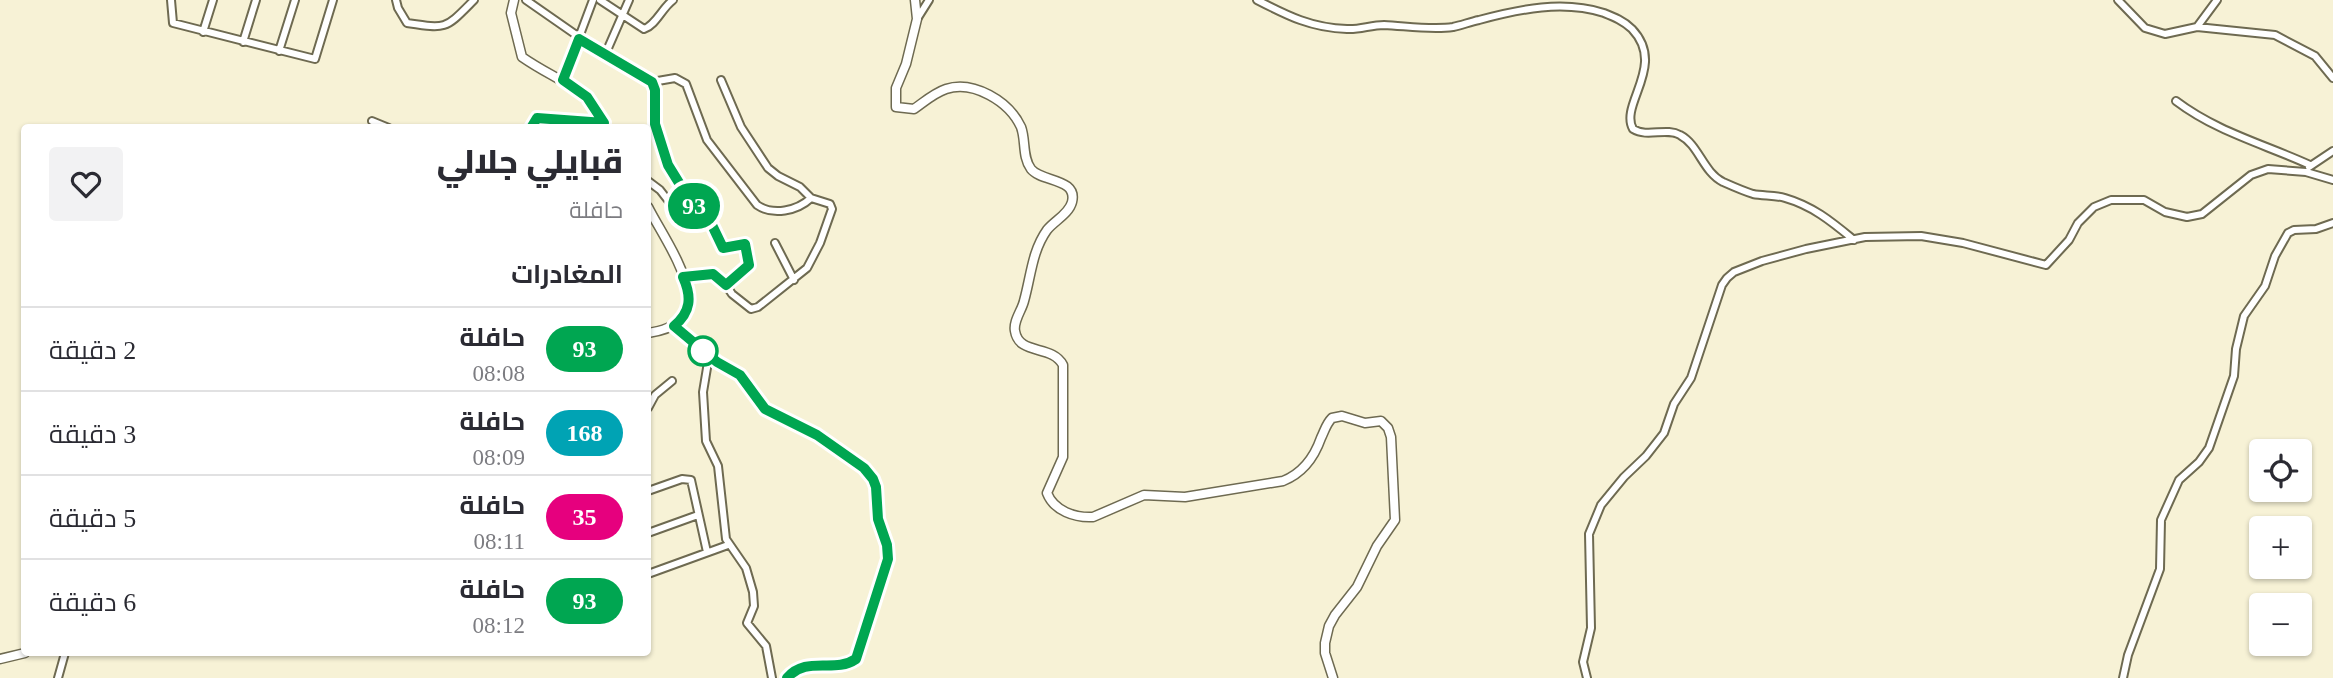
<!DOCTYPE html>
<html lang="ar">
<meta charset="utf-8">
<style>
:root{--surface:#fff;--page:#f2f2f3;--text:#2b2b33;--muted:#7c7c81;--line:#e1e1e2}
body{margin:0;font-family:"Times New Roman",Cairo,serif;background:var(--page);color:var(--text);direction:rtl;height:100vh;display:flex;flex-direction:column;font-size:26px;white-space:nowrap}
*{box-sizing:border-box;margin:0}
p{font-size:23px;color:var(--muted)}
.icon{flex:none;width:38px;height:38px;fill:none;stroke:currentColor;stroke-width:2;stroke-linecap:round;stroke-linejoin:round}
.map{position:relative;flex:1;overflow:hidden;direction:ltr}
.side{position:absolute;left:21px;top:124px;width:630px;height:532px;display:flex;flex-direction:column;background:var(--surface);border-radius:7px;box-shadow:0 2px 5px #0004;direction:rtl}
.side>*{flex:none}
.badge{padding:0 14px;border-radius:23px;font-size:24px;line-height:46px}
.buttons{position:absolute;left:2249px;top:439px;display:grid;gap:14px}
.buttons a{display:grid;place-items:center;width:63px;height:63px;border-radius:7px;background:var(--surface);box-shadow:0 2px 5px #0004;font-size:35px}
.map>.badge{position:absolute;translate:-50% -50%;box-shadow:0 0 0 4px #fff}
h2{padding:0 28px;font-size:26px;line-height:63px}
.round{display:grid;place-items:center;flex:none;width:74px;height:74px;border-radius:7px;background:var(--page)}
.overview{display:flex;align-items:center;justify-content:space-between;height:119px;padding:0 28px}
h1{font-size:33px;font-weight:800;line-height:52px}
ul{padding:0;list-style:none}
li{display:flex;align-items:center;gap:21px;height:84px;padding:0 28px;border-top:2px solid var(--line)}
li div{flex:1}
li b{display:block;font-size:26px}
li em{font-style:normal}
li .badge{min-width:77px;font-weight:700;text-align:center}
.map>svg:first-child{display:block}
.lines{fill:none;stroke-linecap:round;stroke-linejoin:round}
.minor-casing{stroke:#6e6a51;stroke-width:10}
.major-casing{stroke:#6e6a51;stroke-width:11}
.minor{stroke:#fff;stroke-width:6}
.major{stroke:#fff;stroke-width:8}
.line-casing{stroke:#fff;stroke-width:16}
.line{stroke:#00a651;stroke-width:10}
.stop-dot{fill:#fff;stroke:#00a651;stroke-width:3.5}
</style>
<div class="map">
<svg width="2333" height="678" viewBox="0 0 2333 678">
<rect width="100%" height="100%" fill="#f7f2d6"/>
<g class="lines">
<defs>
<path id="minor" d="M 171,0 L 173,23 L 315,59 L 333,0
M 396,0 L 398,8 L 407,23 C 448,29 445,29 474,0
M 526,0 L 605,55 L 629,0
M 600,0 L 644,29 C 656,25 662,8 673,0
M 1257,0 C 1288,16 1312,28 1347,29 C 1359,30 1371,25 1384,25 C 1406,26 1431,30 1453,27 C 1462,25 1470,22 1479,20 C 1520,9 1563,0 1604,13 C 1614,17 1624,21 1632,29 C 1667,66 1619,104 1633,129 C 1648,138 1666,127 1680,135 C 1699,145 1703,172 1723,182 C 1732,186 1743,191 1753,194 C 1763,196 1775,195 1785,198 C 1813,206 1832,222 1854,240
M 2118,0 L 2145,28 L 2165,34 L 2197,27 L 2275,35 L 2315,56 L 2333,78
M 917,19 L 929,0
M 2197,27 L 2217,0
M 203,32 L 213,0
M 243,42 L 256,0
M 279,51 L 295,0
M 605,55 L 652,82 L 657,134 L 668,165 L 697,212 L 688,218 L 681,217 L 660,190 L 648,181
M 563,80 L 593,0
M 721,80 L 741,127 L 768,168 L 778,176 L 800,187 L 811,198
M 652,82 L 675,78 L 686,84 L 707,140 L 757,205 C 773,216 797,211 811,198 L 830,204 L 832,209 L 820,243 L 807,268 L 758,307 L 751,309 L 732,294 L 726,285
M 2176,101 C 2217,132 2264,144 2310,165
M 372,121 L 389,128
M 531,128 L 537,119 L 603,123
M 2309,167 L 2333,151
M 775,243 L 794,280
M 683,277 L 713,274 L 726,285 L 749,265 L 745,244 L 723,248 L 711,223 L 697,212
M 674,326 L 717,362 L 740,375 L 765,409 L 817,435 L 864,468 L 873,479 L 876,487 L 878,519 L 887,545 L 888,559 L 856,658 C 835,674 806,654 787,678
M 709,356 L 703,392 L 706,441 L 718,466 L 726,539 L 746,568 L 753,592 L 754,606 L 747,623 L 766,646 L 772,678
M 648,408 L 655,395 L 672,381
M 648,491 L 682,479 L 691,480 L 707,552
M 648,533 L 698,515
M 648,574 L 728,545
M 58,678 L 65,653
M 1587,678 L 1583,662 L 1591,628 L 1589,534 L 1601,505 L 1624,477 L 1646,456 L 1664,433 L 1674,404 L 1691,378 L 1722,285 L 1727,278 L 1734,272 L 1762,261 L 1806,249 L 1865,237 L 1921,236 L 1963,243 L 2046,265 L 2069,240 L 2078,223 L 2094,207 L 2111,200 L 2144,200 L 2165,212 L 2187,217 L 2202,214 L 2251,175 L 2268,169 L 2306,172 L 2333,180
M 2123,678 L 2128,655 L 2160,569 L 2161,520 L 2179,480 L 2199,462 L 2209,448 L 2234,376 L 2236,349 L 2244,316 L 2265,286 L 2275,256 L 2288,233 L 2294,230 L 2316,229 L 2333,223"/>
<path id="major" d="M 514,0 L 511,13 L 522,57 C 561,84 581,82 606,128
M 915,0 L 917,19 L 906,64 L 896,88 L 896,107 L 914,109 C 924,102 934,93 946,89 C 973,80 1009,101 1021,127 C 1026,140 1022,157 1031,169 C 1041,182 1078,178 1072,202 C 1069,214 1054,221 1047,230 C 1032,251 1031,276 1024,301 C 1022,310 1013,321 1015,331 C 1019,356 1052,344 1063,365 L 1063,457 L 1047,493 C 1054,511 1075,518 1093,517 L 1144,495 L 1185,497 L 1283,481 C 1303,473 1314,458 1321,438 C 1325,430 1326,424 1332,418 L 1342,416 L 1365,423 L 1381,421 L 1388,428 L 1391,437 L 1395,520 L 1377,546 L 1357,587 L 1335,615 L 1329,626 L 1325,643 L 1325,653 L 1333,678
M 648,207 C 668,247 727,322 648,333
M 0,659 L 25,653"/>
</defs>
<use href="#minor" class="minor-casing"/>
<use href="#major" class="major-casing"/>
<use href="#minor" class="minor"/>
<use href="#major" class="major"/>
</g>
<g class="lines">
<defs>
<path id="line" d="M 531,128 L 537,118 L 604,123 L 587,97 L 563,80 L 579,39 L 652,82 L 655,90 L 655,124 L 668,165 L 697,212 L 711,223 L 723,248 L 745,244 L 749,265 L 726,285 L 713,274 L 683,277 C 692,297 691,312 674,326 L 717,362 L 740,375 L 765,409 L 817,435 L 864,468 L 873,479 L 876,487 L 878,519 L 887,545 L 888,559 L 856,659 C 834,674 807,655 787,678"/>
</defs>
<use href="#line" class="line-casing"/>
<use href="#line" class="line"/>
</g>
<circle class="stop-dot" cx="703" cy="351" r="14"/>
</svg>
<div class="buttons">
<a><svg class="icon" aria-label="locate" viewBox="0 0 24 24"><circle cx="12" cy="12" r="6"/><path d="M12 2v4M12 18v4M2 12h4M18 12h4"/></svg></a>
<a>+</a>
<a>−</a>
</div>
<b class="badge" style="left:694px;top:206px;background:#00a651;color:#fff">93</b>
<section class="side">
<div class="overview"><div><h1>قبايلي جلالي</h1><p>حافلة</p></div><a class="round"><svg class="icon" aria-label="heart" viewBox="0 0 24 24"><path d="M12 20l-8-8c-3-5 5-10 8-4 3-6 11-1 8 4z"/></svg></a></div>
<h2>المغادرات</h2>
<ul>
<li><span class="badge" style="background:#00a651;color:#fff">93</span><div><b>حافلة</b><p>08:08</p></div><em>2 دقيقة</em></li>
<li><span class="badge" style="background:#00a3b4;color:#fff">168</span><div><b>حافلة</b><p>08:09</p></div><em>3 دقيقة</em></li>
<li><span class="badge" style="background:#e6007e;color:#fff">35</span><div><b>حافلة</b><p>08:11</p></div><em>5 دقيقة</em></li>
<li><span class="badge" style="background:#00a651;color:#fff">93</span><div><b>حافلة</b><p>08:12</p></div><em>6 دقيقة</em></li>
</ul>
</section>
</div>
